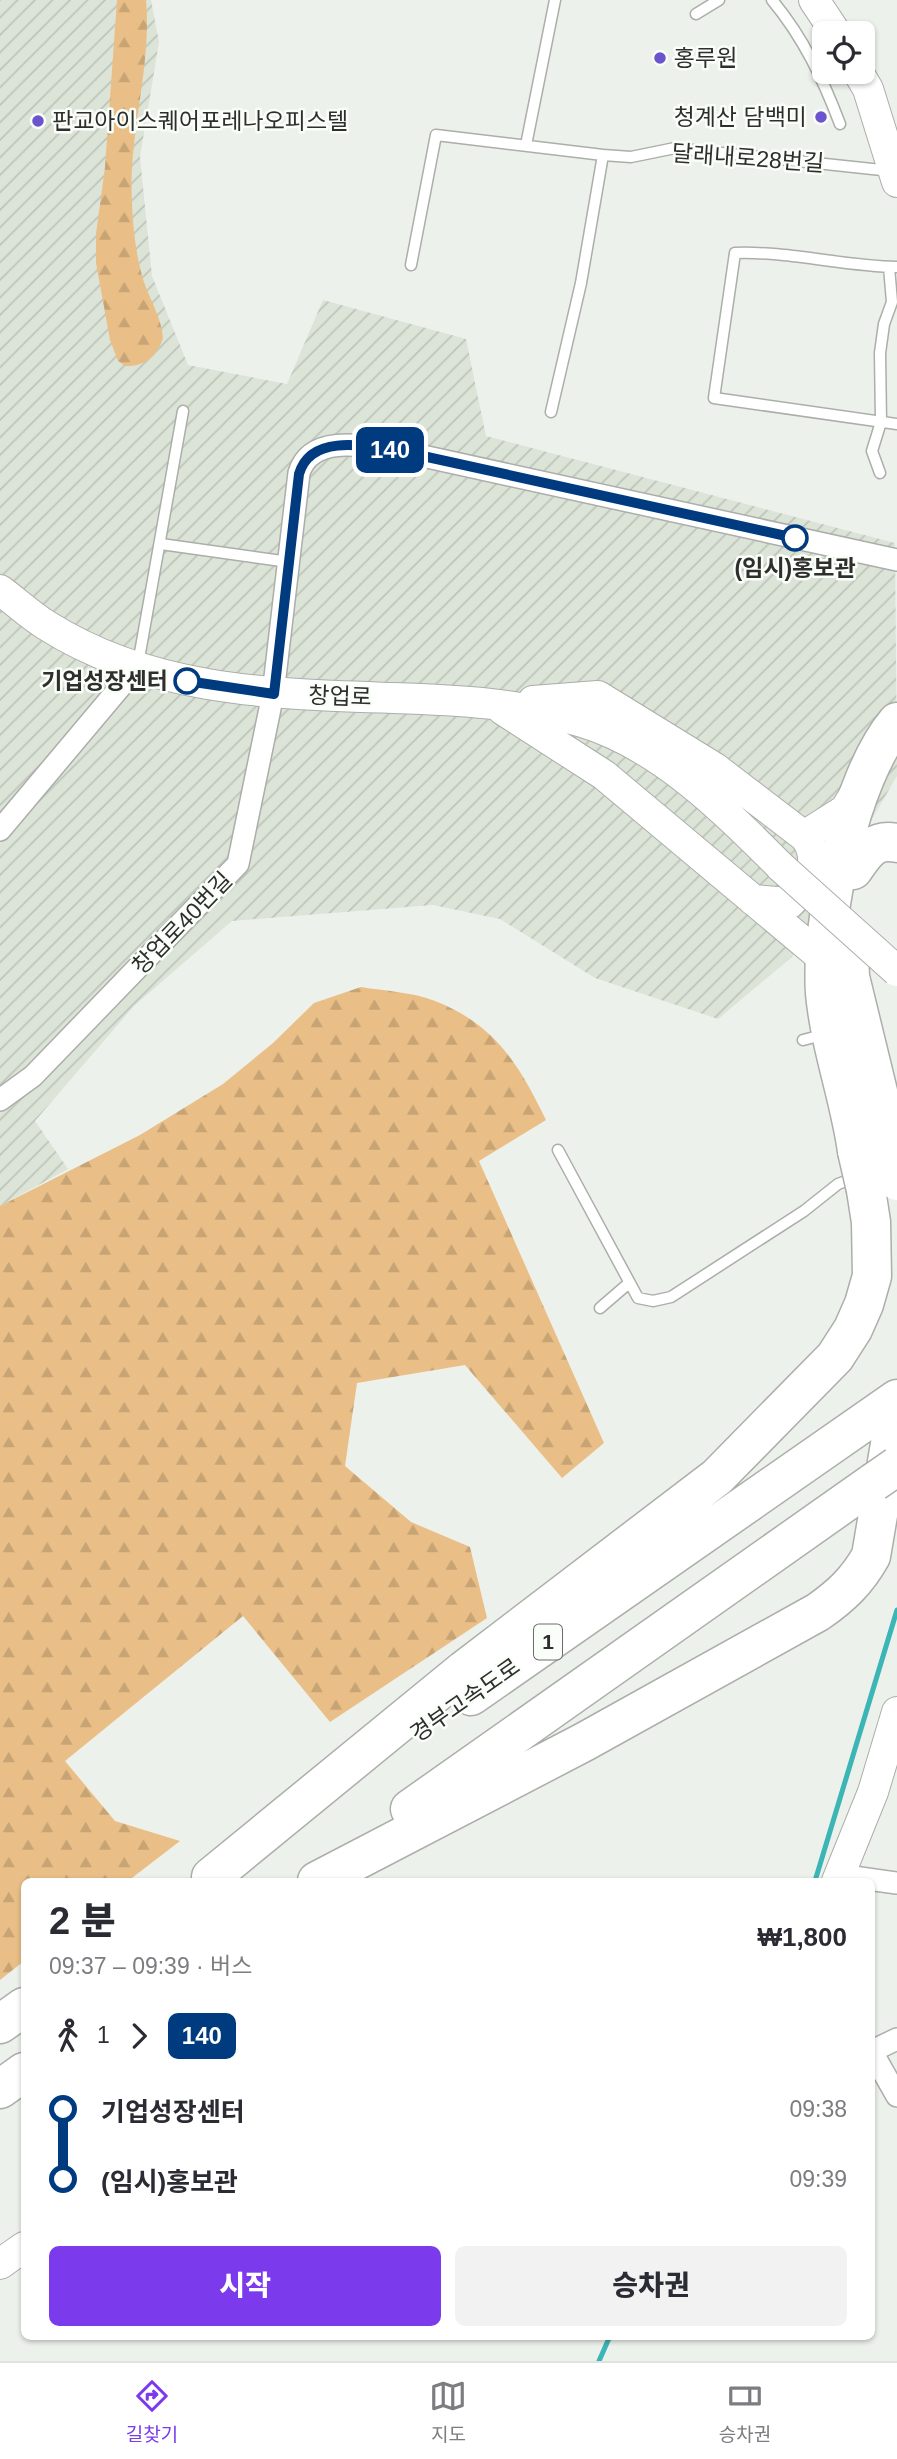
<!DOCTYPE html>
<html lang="ko">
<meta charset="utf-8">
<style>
:root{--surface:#fff;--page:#f2f2f3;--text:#2b2b33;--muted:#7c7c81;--line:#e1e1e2;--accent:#7c3aed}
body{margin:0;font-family:Arial,"Noto Sans KR",sans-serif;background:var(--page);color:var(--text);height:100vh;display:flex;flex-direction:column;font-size:26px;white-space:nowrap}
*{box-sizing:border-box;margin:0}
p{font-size:23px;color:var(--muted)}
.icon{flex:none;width:38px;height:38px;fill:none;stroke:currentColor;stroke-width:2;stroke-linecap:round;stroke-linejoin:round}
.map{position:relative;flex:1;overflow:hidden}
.details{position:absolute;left:21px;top:1878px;width:854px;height:462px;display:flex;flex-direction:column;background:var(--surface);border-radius:10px;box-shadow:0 2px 5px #0004}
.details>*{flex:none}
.badge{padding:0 14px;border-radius:10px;font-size:24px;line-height:46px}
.fabs{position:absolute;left:812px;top:21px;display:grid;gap:14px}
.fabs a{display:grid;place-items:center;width:63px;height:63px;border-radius:10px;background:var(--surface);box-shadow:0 2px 5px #0004;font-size:35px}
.map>.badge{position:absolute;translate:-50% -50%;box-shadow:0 0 0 4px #fff}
.legs{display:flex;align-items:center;gap:10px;height:77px;padding:0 28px;font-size:23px}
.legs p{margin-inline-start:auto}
.headline{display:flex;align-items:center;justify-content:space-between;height:119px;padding:0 28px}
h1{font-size:38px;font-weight:800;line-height:52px}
.button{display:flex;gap:14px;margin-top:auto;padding:14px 28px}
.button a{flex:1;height:80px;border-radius:10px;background:var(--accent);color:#fff;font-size:28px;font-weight:800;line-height:80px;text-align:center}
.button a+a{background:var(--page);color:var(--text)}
ul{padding:0 28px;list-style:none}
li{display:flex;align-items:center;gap:24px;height:70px;font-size:26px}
li i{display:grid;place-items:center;width:10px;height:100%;margin:0 9px;background:currentColor}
li i::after{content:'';width:18px;height:18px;margin:-9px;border:5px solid;border-radius:50%;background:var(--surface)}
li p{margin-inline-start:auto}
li:first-child i{background:linear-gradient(#0000 50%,currentColor 0)}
li:last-child i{background:linear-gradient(currentColor 50%,#0000 0)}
.tabs{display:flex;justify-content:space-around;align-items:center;height:98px;border-top:2px solid var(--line);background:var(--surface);font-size:19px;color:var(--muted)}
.tabs a{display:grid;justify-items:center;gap:4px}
.tabs .current{color:var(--accent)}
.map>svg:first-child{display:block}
.industrial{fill:url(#industrial-furrows)}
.forest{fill:url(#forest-firs)}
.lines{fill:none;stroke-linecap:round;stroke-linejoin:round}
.stream{stroke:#3bb5b6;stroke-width:5}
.lane-casing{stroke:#abaea9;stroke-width:13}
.street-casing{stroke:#abaea9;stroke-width:24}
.secondary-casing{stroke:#abaea9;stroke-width:32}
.highway-casing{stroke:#abaea9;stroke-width:41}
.lane{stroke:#fff;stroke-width:10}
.street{stroke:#fff;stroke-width:21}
.secondary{stroke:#fff;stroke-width:30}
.highway{stroke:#fff;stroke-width:38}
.secondary-bridge-casing{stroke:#abaea9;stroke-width:32;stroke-linecap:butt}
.highway-bridge-casing{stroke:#abaea9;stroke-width:41;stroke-linecap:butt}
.secondary-bridge{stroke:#fff;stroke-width:30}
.highway-bridge{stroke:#fff;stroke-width:38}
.line-1-casing{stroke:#fff;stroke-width:16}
.line-1{stroke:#003b80;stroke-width:10}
.poi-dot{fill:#6c54ce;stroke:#fafef8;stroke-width:2.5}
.stop-1-dot{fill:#fff;stroke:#003b80;stroke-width:3.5}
.labels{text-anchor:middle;stroke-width:5;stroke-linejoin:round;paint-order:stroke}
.shield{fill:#fafef8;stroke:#6b6d6a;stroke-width:2}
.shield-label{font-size:21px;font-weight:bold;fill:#2e2f2d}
.poi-label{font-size:23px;fill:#2e2f2d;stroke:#fafef8;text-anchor:start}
.street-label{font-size:23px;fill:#2e2f2d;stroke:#fafef8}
.stop-label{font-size:23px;font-weight:bold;fill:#2e2f2d;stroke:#fafef8}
</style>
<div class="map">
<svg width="897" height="2361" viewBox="0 0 897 2361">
<defs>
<pattern id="industrial-furrows" width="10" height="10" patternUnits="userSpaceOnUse" patternTransform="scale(1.75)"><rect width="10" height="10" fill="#dce4d8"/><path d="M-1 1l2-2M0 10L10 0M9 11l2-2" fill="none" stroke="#bdc4ba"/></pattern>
<pattern id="forest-firs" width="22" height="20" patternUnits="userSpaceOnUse" patternTransform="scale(1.75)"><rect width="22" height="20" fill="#e9bf87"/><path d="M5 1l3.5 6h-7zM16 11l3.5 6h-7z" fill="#c8a475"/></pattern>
</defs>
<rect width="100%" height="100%" fill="#edf1eb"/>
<path class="industrial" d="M 0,0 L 151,0 L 159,42 L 140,157 L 152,276 L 188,365 L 287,384 L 323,300 L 466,339 L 486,436 L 895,543 L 897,776 L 792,957 L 718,1019 L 595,978 L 500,919 L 433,905 L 232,921 L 134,1006 L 35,1121 L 68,1169 L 0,1206 Z"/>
<path class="forest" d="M 117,0 L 146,0 C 152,68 128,135 132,203 C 133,229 136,257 144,282 C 150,300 162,319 163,338 C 157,356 145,367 125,366 L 118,361 L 110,340 L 96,263 L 96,234 L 105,167 Z
M 361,987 C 384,991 413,992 435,1001 C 496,1025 519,1065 546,1120 L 479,1161 L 604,1443 L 562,1478 L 465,1365 L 357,1383 L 345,1466 L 411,1522 L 470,1547 L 487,1618 L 330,1722 L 243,1616 L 65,1761 L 115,1821 L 180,1841 L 128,1881 L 24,1881 L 24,1961 L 0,1980 L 0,1206 L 140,1135 L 223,1084 L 273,1043 L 314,1003 Z"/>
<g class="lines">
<path class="stream" d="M 815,1881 L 897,1610
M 599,2361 L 610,2336"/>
<defs>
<path id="lane" d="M 772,0 C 803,37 823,79 840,124
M 696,14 L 719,0
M 526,145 L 555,0
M 411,265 L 436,135 L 603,155 L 631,157 L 675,148 L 891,171
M 897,267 C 843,266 789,251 735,253 L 714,398 L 897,424
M 551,412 L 581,283 L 603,155
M 880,473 L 872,451 L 881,422 L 880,353 L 884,324 L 892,302 L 889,267
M 161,544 L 289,562
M 138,664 L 183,411
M 803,1040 L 826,1034
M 558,1150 L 638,1298 L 653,1301 L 671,1297 L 804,1211 L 838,1184 L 857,1177
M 600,1308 L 629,1283"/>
<path id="street" d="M 0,830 L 137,667
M 0,1100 L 33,1076 L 238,864 L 273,694 L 299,473 C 312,430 374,448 409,453 L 897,560
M 839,1875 L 897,1883
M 872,2051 L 897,2039
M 872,2052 L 897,2096"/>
<path id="secondary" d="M 814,0 L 836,33
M 858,72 L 868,89 L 897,182
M 0,590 C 15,601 30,615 46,625 C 151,692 274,694 393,698 C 456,700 521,703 582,722 C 659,745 726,811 781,867
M 533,701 L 598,696 L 715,768 L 804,836 L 845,810 L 856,792
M 503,710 L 604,775 L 825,960
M 753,900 L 790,903 C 808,885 824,859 804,836
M 837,1881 L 873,1792 L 897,1712
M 0,2264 L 24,2247"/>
<path id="highway" d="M 853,870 C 865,853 873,838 897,843
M 848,934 L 850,977 L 890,1141
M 857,1151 C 850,1099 830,1047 825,993 C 820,922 850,777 897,722
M 471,1696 L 897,1399
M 410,1809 L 874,1482
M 211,1877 L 464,1670 L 717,1477 L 835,1357 L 853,1329 L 864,1304 L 872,1276 L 871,1222 L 866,1190
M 317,1881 L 584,1742 L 818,1612 C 841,1596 857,1581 871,1556 L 897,1403
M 0,2024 L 24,2007
M 0,2089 L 24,2072"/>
</defs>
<use href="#lane" class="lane-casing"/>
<use href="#street" class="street-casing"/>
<use href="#secondary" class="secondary-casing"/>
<use href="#highway" class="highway-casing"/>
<use href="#lane" class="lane"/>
<use href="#street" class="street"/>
<use href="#secondary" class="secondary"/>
<use href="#highway" class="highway"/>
<defs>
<path id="secondary-bridge" d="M 781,867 L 897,971"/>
<path id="highway-bridge" d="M 890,1141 L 897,1181
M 857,1151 L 866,1190
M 874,1482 L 897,1466"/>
</defs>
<use href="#secondary-bridge" class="secondary-bridge-casing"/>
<use href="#highway-bridge" class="highway-bridge-casing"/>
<use href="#secondary-bridge" class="secondary-bridge"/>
<use href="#highway-bridge" class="highway-bridge"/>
</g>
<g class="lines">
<defs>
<path id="line-1" d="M 187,681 L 274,694 L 299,474 C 312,430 374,448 409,453 L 795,538"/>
</defs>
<use href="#line-1" class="line-1-casing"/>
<use href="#line-1" class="line-1"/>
</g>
<g class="poi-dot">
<circle cx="660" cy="58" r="7"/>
<circle cx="821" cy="117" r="7"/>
<circle cx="38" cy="121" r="7"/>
</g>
<g class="stop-1-dot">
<circle cx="795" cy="538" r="12"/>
<circle cx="187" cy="681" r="12"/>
</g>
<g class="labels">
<rect class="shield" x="534" y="1624.5" width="28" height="35" rx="5"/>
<g class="shield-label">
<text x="548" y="1649">1</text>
</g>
<g class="poi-label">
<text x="674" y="66">홍루원</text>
<text x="807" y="125" text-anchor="end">청계산 담백미</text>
<text x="52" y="129">판교아이스퀘어포레나오피스텔</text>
</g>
<g class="street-label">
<text transform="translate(748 158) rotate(4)" y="8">달래내로28번길</text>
<text transform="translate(340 696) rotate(2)" y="8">창업로</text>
<text transform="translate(182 923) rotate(-46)" y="8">창업로40번길</text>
<text transform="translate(465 1700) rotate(-35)" y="8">경부고속도로</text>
</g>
<g class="stop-label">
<text x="795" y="576">(임시)홍보관</text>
<text x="168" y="689" text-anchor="end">기업성장센터</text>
</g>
</g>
</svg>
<div class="fabs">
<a><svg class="icon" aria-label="locate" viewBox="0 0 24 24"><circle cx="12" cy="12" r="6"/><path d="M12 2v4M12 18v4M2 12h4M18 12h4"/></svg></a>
</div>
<b class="badge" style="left:390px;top:450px;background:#003b80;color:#fff">140</b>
<section class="details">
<div class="headline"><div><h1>2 분</h1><p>09:37 – 09:39 · 버스</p></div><b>₩1,800</b></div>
<div class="legs"><svg class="icon" aria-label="walk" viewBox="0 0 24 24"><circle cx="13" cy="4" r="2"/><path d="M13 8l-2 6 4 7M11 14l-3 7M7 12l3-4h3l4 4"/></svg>1<svg class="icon" aria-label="forward" viewBox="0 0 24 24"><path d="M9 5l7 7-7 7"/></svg><b class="badge" style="background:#003b80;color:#fff">140</b></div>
<ul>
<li><i style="color:#003b80"></i><b>기업성장센터</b><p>09:38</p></li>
<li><i style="color:#003b80"></i><b>(임시)홍보관</b><p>09:39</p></li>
</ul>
<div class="button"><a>시작</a><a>승차권</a></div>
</section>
</div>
<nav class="tabs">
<a class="current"><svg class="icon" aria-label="directions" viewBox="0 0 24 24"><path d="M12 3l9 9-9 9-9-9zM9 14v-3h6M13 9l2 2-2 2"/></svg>길찾기</a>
<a><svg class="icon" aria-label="map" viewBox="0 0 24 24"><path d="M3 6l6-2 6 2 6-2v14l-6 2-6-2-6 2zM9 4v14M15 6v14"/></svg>지도</a>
<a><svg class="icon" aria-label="tickets" viewBox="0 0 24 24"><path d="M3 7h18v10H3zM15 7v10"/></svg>승차권</a>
</nav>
